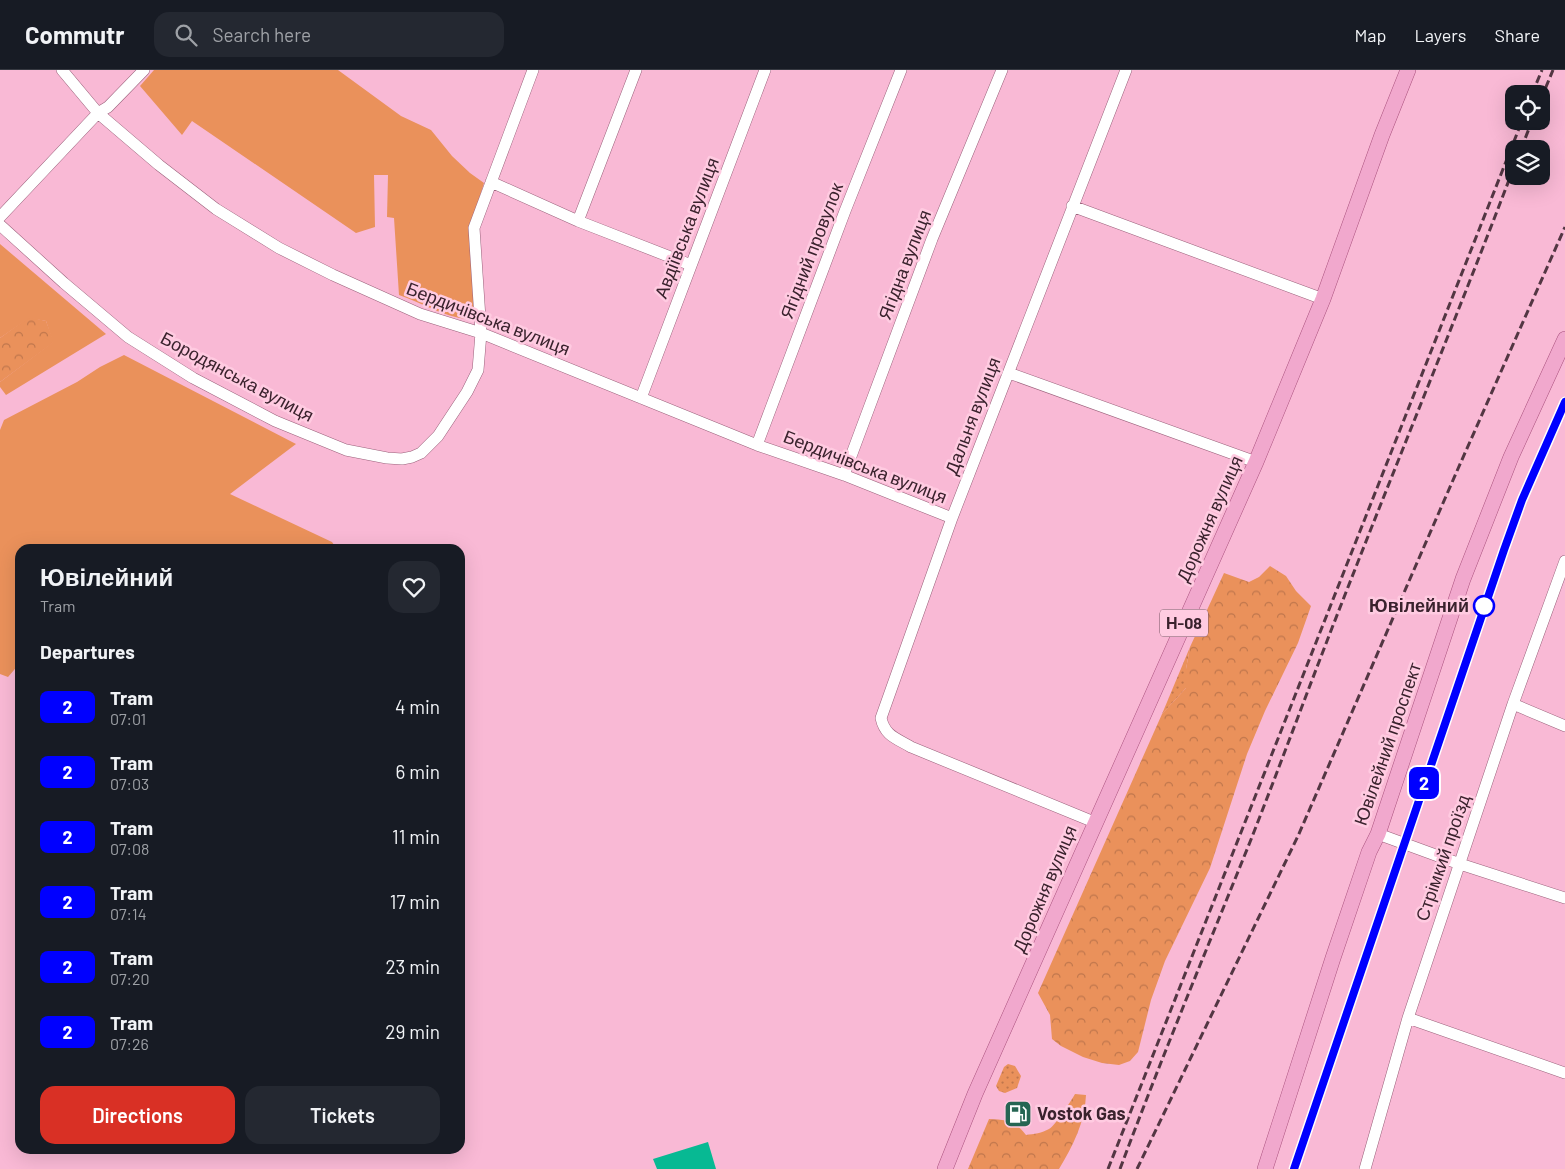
<!DOCTYPE html>
<meta charset="utf-8">
<style>
:root{--surface:#171b24;--page:#242831;--text:#f1f3f6;--muted:#9ea1a6;--line:#363941;--accent:#d93025}
body{margin:0;font-family:Barlow,sans-serif;background:var(--page);color:var(--text);height:100vh;display:flex;flex-direction:column;font-size:19px;white-space:nowrap}
*{box-sizing:border-box;margin:0}
p{font-size:16px;color:var(--muted)}
.icon{flex:none;width:28px;height:28px;fill:none;stroke:currentColor;stroke-width:2;stroke-linecap:round;stroke-linejoin:round}
.map{position:relative;flex:1;overflow:hidden}
.drawer{position:absolute;left:15px;top:474px;width:450px;height:610px;display:flex;flex-direction:column;background:var(--surface);border-radius:15px;box-shadow:0 5px 20px #0002}
.drawer>*{flex:none}
.badge{padding:0 10px;border-radius:8px;font-size:18px;line-height:32px}
.buttons{position:absolute;left:1505px;top:15px;display:grid;gap:10px}
.buttons a{display:grid;place-items:center;width:45px;height:45px;border-radius:10px;background:var(--surface);box-shadow:0 5px 20px #0002;font-size:25px}
.map>.badge{position:absolute;translate:-50% -50%;box-shadow:0 0 0 2px #fff}
h2{padding:0 25px;font-size:19px;line-height:45px}
.round{display:grid;place-items:center;flex:none;width:52px;height:52px;border-radius:15px;background:var(--page)}
.head{display:flex;align-items:center;justify-content:space-between;height:85px;padding:0 25px}
h1{font-size:24px;font-weight:600;line-height:38px}
.action{display:flex;gap:10px;margin-top:auto;padding:10px 25px}
.action a{flex:1;height:58px;border-radius:15px;background:var(--accent);color:#fff;font-size:20px;font-weight:600;line-height:58px;text-align:center}
.action a+a{background:var(--page);color:var(--text)}
ul{padding:0;list-style:none}
li{display:flex;align-items:center;gap:15px;height:65px;padding:0 25px}
li div{flex:1}
li b{display:block;font-size:19px}
li em{font-style:normal}
li .badge{min-width:55px;font-weight:700;text-align:center}
header{display:flex;align-items:center;gap:30px;box-sizing:border-box;height:70px;padding:0 25px;background:var(--surface);border-bottom:1px solid var(--line)}
header strong{font-size:24px}
nav{display:flex;gap:28px;margin-inline-start:auto;font-size:18px}
.search{width:350px;height:45px;background:var(--page);display:flex;align-items:center;gap:12px;box-sizing:border-box;padding:0 18px;border-radius:15px;color:var(--muted);font-size:19px}
.map>svg:first-child{display:block}
.grass{fill:url(#grass-dots)}
.forest{fill:url(#forest-crowns)}
.garden{fill:#ea915b}
.water{fill:#07b993}
.lines{fill:none;stroke-linecap:round;stroke-linejoin:round}
.minor-casing{stroke:#9a617b;stroke-width:12}
.major-casing{stroke:#ab537f;stroke-width:16}
.minor{stroke:#fff;stroke-width:11}
.major{stroke:#f1a8cd;stroke-width:15}
.tram{stroke:#533643;stroke-width:1}
.rail{stroke:#533643;stroke-width:3;stroke-dasharray:8 4;stroke-linecap:butt}
.line-casing{stroke:#fff;stroke-width:11}
.line{stroke:#00f;stroke-width:8}
.stop-dot{fill:#fff;stroke:#00f;stroke-width:2.5}
.labels{text-anchor:middle;stroke-width:5;stroke-linejoin:round;paint-order:stroke}
.shield{fill:#ffcbe1;stroke:#755563;stroke-width:1}
.shield-label{font-size:16px;font-weight:bold;fill:#3a222d}
.street-label{font-size:18px;fill:#3a222d;stroke:#ffcbe1}
.stop-label{font-size:18px;font-weight:bold;fill:#3a222d;stroke:#ffcbe1;text-anchor:end}
.poi-label{font-size:18px;font-weight:bold;fill:#3a222d;stroke:#ffcbe1;text-anchor:start}
</style>
<header>
<strong>Commutr</strong>
<div class="search"><svg class="icon" aria-label="search" viewBox="0 0 24 24"><circle cx="10" cy="10" r="6"/><path d="M15 15l6 6"/></svg>Search here</div>
<nav><a>Map</a><a>Layers</a><a>Share</a></nav>
</header>
<div class="map">
<svg width="1565" height="1099" viewBox="0 0 1565 1099">
<defs>
<pattern id="grass-dots" width="8" height="8" patternUnits="userSpaceOnUse" patternTransform="scale(1.25)"><rect width="8" height="8" fill="#ea915b"/><path d="M2 2h.1M6 6h.1" fill="none" stroke="#bf764c" stroke-width="1.8" stroke-linecap="round"/></pattern>
<pattern id="forest-crowns" width="20" height="18" patternUnits="userSpaceOnUse" patternTransform="scale(1.25)"><rect width="20" height="18" fill="#ea915b"/><path d="M2 6a3 3 0 1 1 6 0M12 15a3 3 0 1 1 6 0" fill="none" stroke="#bf764c"/></pattern>
</defs>
<rect width="100%" height="100%" fill="#f9b9d5"/>
<path class="grass" d="M 1190,577 L 1186,599 L 1186,618 L 1162,644 Z
M 1008,994 L 1015,996 L 1021,1006 L 1017,1018 L 1005,1023 L 999,1021 L 996,1016 L 1004,997 Z"/>
<path class="forest" d="M 29,247 L 46,251 L 54,272 L 0,312 L 0,268 Z
M 1270,496 L 1286,506 L 1296,521 L 1311,536 L 1298,573 L 1265,641 L 1247,684 L 1210,798 L 1165,891 L 1151,930 L 1138,982 L 1130,991 L 1119,995 L 1102,993 L 1083,987 L 1061,976 L 1052,969 L 1050,945 L 1038,923 L 1162,644 L 1186,618 L 1186,599 L 1190,577 L 1224,503 L 1249,512 L 1259,507 Z
M 1075,1024 L 1086,1025 C 1085,1052 1073,1076 1059,1099 L 968,1099 L 989,1049 C 1007,1050 1014,1050 1026,1065 C 1034,1064 1042,1063 1049,1059 C 1055,1056 1071,1031 1075,1024 Z"/>
<path class="garden" d="M 154,0 L 338,0 L 401,46 L 431,60 L 452,86 L 470,103 L 484,113 L 470,158 L 474,239 L 472,245 L 467,249 C 444,247 422,233 399,225 L 394,148 L 387,147 L 388,105 L 374,105 L 375,157 L 356,163 L 192,51 L 182,65 L 140,16 Z
M 0,174 L 106,264 L 6,325 L 0,317 L 0,312 L 53,272 L 46,251 L 29,248 L 0,268 Z
M 124,285 L 296,374 L 230,424 L 332,472 L 337,479 L 20,479 L 20,593 L 8,607 L 0,604 L 0,360 L 4,350 L 77,312 L 100,297 Z"/>
<path class="water" d="M 708,1072 L 716,1099 L 657,1099 L 653,1089 Z"/>
<g class="lines">
<defs>
<path id="minor" d="M 62,0 L 98,43 L 159,95 L 216,139 L 279,178 L 333,205 L 420,244 L 481,263 L 757,375 L 844,405 L 952,448
M 491,112 L 578,151 L 691,195
M 1072,136 L 1323,229
M 0,147 L 98,43 L 108,37 L 144,0
M 578,151 L 636,0
M 0,155 L 64,213 L 128,267 L 193,308 L 275,351 L 346,380 L 387,388 L 402,389 L 412,387 L 421,383 L 438,366 L 467,322 L 478,300 L 481,263 L 474,158 L 533,0
M 1009,303 L 1256,392
M 641,328 L 765,0
M 757,375 L 845,141 L 901,0
M 844,405 L 932,169 L 1002,0
M 1513,634 L 1565,656
M 1094,752 L 911,677 C 896,668 885,666 881,648 L 952,448 L 1126,0
M 1378,764 L 1460,794 L 1565,828
M 1408,948 L 1565,1003
M 1365,1099 L 1408,948 L 1513,634 L 1565,491"/>
<path id="major" d="M 945,1099 L 975,1024 L 1256,392 L 1323,229 L 1382,65 L 1408,0
M 1265,1099 L 1333,888 L 1369,782 L 1378,764 L 1463,509 L 1511,387 L 1565,269"/>
</defs>
<use href="#minor" class="minor-casing"/>
<use href="#major" class="major-casing"/>
<use href="#minor" class="minor"/>
<use href="#major" class="major"/>
<path class="tram" d="M 1294,1099 L 1504,480 L 1522,430 L 1565,332"/>
<path class="rail" d="M 1532,24 L 1542,0
M 1541,29 L 1553,0
M 1521,79 L 1532,51
M 1108,1099 L 1522,51
M 1120,1099 C 1161,989 1206,881 1250,772 C 1281,693 1310,614 1341,535 C 1398,389 1458,244 1514,97
M 1137,1099 L 1298,766 L 1457,401 L 1565,157"/>
</g>
<g class="lines">
<defs>
<path id="line" d="M 1294,1099 L 1504,480 L 1522,430 L 1565,332"/>
</defs>
<use href="#line" class="line-casing"/>
<use href="#line" class="line"/>
</g>
<defs>
<symbol id="fuel-square" viewBox="-11 -11 22 22"><rect x="-9" y="-9" width="18" height="18" rx="4" fill="#266553" stroke="#ffcbe1"/><path d="M-5.5-6h7V0h2V4h1.3V-2.5L3-4.5l.8-.8L6-3V5H2.5V1h-1V6h-7ZM-4.2-4.7v3.2H.2V-4.7Z" fill="#fff"/></symbol>
</defs>
<g fill-rule="evenodd">
<use href="#fuel-square" x="1002" y="1028" width="32" height="32"/>
</g>
<circle class="stop-dot" cx="1484" cy="536" r="10"/>
<g class="labels">
<rect class="shield" x="1160" y="539.5" width="48" height="27" rx="4"/>
<g class="shield-label">
<text x="1184" y="559">Н-08</text>
</g>
<g class="street-label">
<text transform="translate(687 158) rotate(-69)" y="6">Авдіївська вулиця</text>
<text transform="translate(812 181) rotate(-69)" y="6">Ягідний провулок</text>
<text transform="translate(905 195) rotate(-69)" y="6">Ягідна вулиця</text>
<text transform="translate(488 249) rotate(21)" y="6">Бердичівська вулиця</text>
<text transform="translate(237 307) rotate(28)" y="6">Бородянська вулиця</text>
<text transform="translate(973 346) rotate(-69)" y="6">Дальня вулиця</text>
<text transform="translate(865 397) rotate(21)" y="6">Бердичівська вулиця</text>
<text transform="translate(1210 449) rotate(-66)" y="6">Дорожня вулиця</text>
<text transform="translate(1388 674) rotate(-71)" y="6">Ювілейний проспект</text>
<text transform="translate(1443 788) rotate(-71)" y="6">Стрімкий проїзд</text>
<text transform="translate(1045 819) rotate(-67)" y="6">Дорожня вулиця</text>
</g>
<g class="stop-label">
<text x="1469" y="542">Ювілейний</text>
</g>
<g class="poi-label">
<text x="1037" y="1050">Vostok Gas</text>
</g>
</g>
</svg>
<div class="buttons">
<a><svg class="icon" aria-label="locate" viewBox="0 0 24 24"><circle cx="12" cy="12" r="6"/><path d="M12 2v4M12 18v4M2 12h4M18 12h4"/></svg></a>
<a><svg class="icon" aria-label="layers" viewBox="0 0 24 24"><path d="M12 4l9 5-9 5-9-5zM3 14l9 5 9-5"/></svg></a>
</div>
<b class="badge" style="left:1424px;top:713px;background:#00f;color:#fff">2</b>
<section class="drawer">
<div class="head"><div><h1>Ювілейний</h1><p>Tram</p></div><a class="round"><svg class="icon" aria-label="heart" viewBox="0 0 24 24"><path d="M12 20l-8-8c-3-5 5-10 8-4 3-6 11-1 8 4z"/></svg></a></div>
<h2>Departures</h2>
<ul>
<li><span class="badge" style="background:#00f;color:#fff">2</span><div><b>Tram</b><p>07:01</p></div><em>4 min</em></li>
<li><span class="badge" style="background:#00f;color:#fff">2</span><div><b>Tram</b><p>07:03</p></div><em>6 min</em></li>
<li><span class="badge" style="background:#00f;color:#fff">2</span><div><b>Tram</b><p>07:08</p></div><em>11 min</em></li>
<li><span class="badge" style="background:#00f;color:#fff">2</span><div><b>Tram</b><p>07:14</p></div><em>17 min</em></li>
<li><span class="badge" style="background:#00f;color:#fff">2</span><div><b>Tram</b><p>07:20</p></div><em>23 min</em></li>
<li><span class="badge" style="background:#00f;color:#fff">2</span><div><b>Tram</b><p>07:26</p></div><em>29 min</em></li>
</ul>
<div class="action"><a>Directions</a><a>Tickets</a></div>
</section>
</div>
